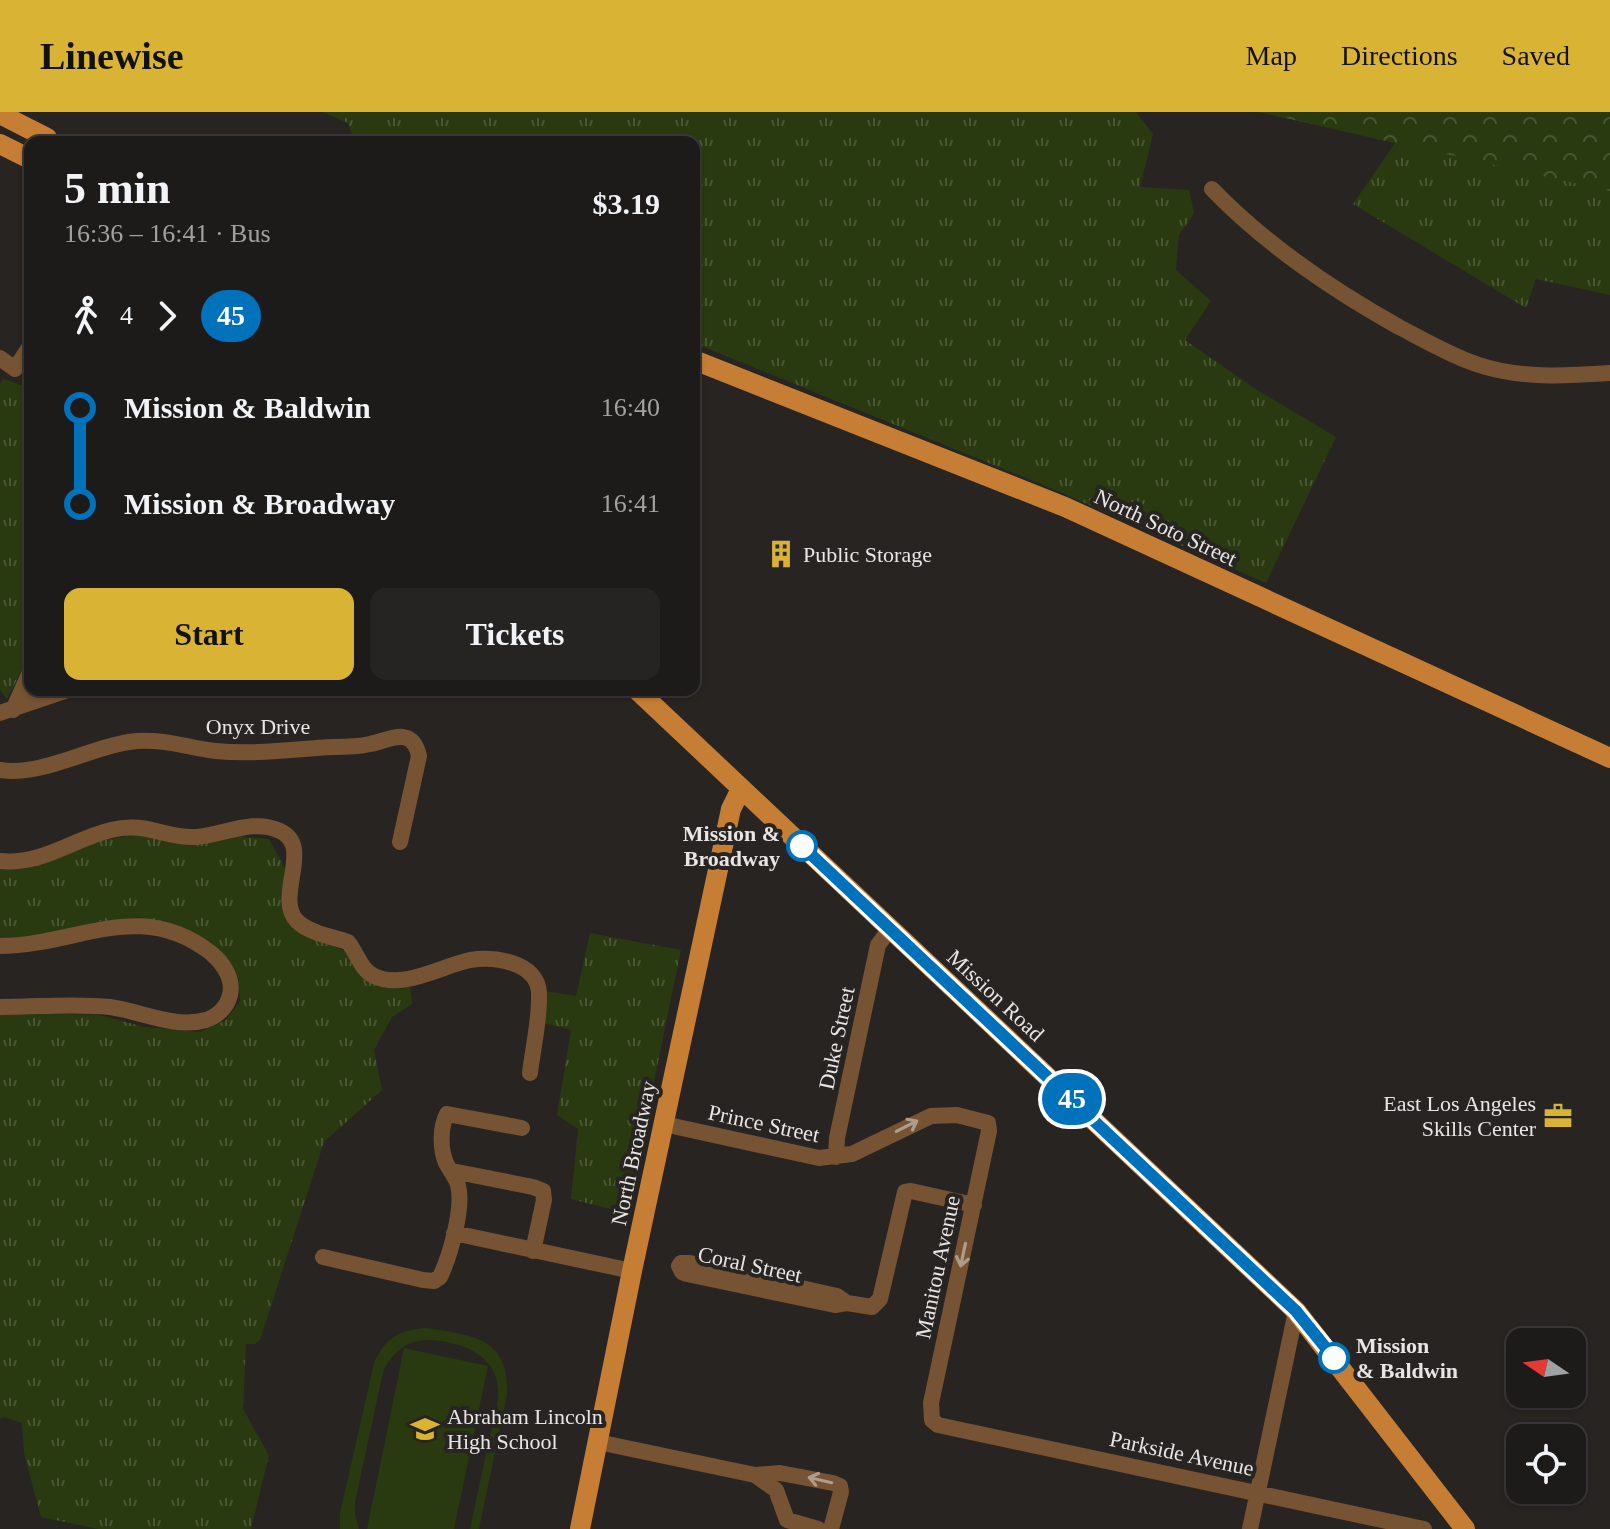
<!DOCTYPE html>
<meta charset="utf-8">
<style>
:root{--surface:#1d1b1a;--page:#252423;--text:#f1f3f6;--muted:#a0a1a2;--line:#3b3939;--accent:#d9b434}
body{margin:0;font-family:"Times New Roman",serif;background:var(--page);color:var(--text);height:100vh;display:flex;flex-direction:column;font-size:30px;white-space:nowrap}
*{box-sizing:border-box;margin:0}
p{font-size:26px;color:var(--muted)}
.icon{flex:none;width:44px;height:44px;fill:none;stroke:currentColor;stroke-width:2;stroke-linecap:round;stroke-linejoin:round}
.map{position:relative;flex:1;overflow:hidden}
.sheet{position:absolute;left:24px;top:24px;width:676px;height:560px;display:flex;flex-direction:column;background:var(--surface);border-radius:16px;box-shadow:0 2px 6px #0004,0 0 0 2px var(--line)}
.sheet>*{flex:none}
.badge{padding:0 16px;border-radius:26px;font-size:28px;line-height:52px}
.needle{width:52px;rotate:283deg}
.tools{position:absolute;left:1506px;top:1216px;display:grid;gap:16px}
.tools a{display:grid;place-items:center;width:80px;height:80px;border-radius:16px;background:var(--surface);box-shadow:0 2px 6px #0004,0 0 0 2px var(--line);font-size:40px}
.map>.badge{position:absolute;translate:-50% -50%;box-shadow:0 0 0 4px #fff}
.legs{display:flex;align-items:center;gap:12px;height:88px;padding:0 40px;font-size:26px}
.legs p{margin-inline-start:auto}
.head{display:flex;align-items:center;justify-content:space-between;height:136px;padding:0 40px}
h1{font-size:44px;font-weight:600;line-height:60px}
.action{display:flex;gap:16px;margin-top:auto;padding:16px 40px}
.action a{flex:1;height:92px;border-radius:16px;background:var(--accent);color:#111;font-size:32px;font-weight:600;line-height:92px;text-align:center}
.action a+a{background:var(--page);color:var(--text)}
ul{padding:0 40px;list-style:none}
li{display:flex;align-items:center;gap:28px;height:96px;font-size:30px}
li i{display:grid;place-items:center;width:12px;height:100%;margin:0 10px;background:currentColor}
li i::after{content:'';width:20px;height:20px;margin:-10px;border:6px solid;border-radius:50%;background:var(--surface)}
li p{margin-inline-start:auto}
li:first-child i{background:linear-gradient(#0000 50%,currentColor 0)}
li:last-child i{background:linear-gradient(currentColor 50%,#0000 0)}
header{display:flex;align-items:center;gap:48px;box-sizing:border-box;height:112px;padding:0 40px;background:var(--accent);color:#111}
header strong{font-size:38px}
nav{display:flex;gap:44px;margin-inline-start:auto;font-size:28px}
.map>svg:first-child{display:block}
.grass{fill:url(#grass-tufts)}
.park{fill:url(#park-crowns)}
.pitch{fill:#293a10}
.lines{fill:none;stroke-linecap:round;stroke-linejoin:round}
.minor{stroke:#765332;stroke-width:16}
.major{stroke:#c67e34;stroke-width:20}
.oneway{stroke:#af9c8b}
.line-1-casing{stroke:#fff;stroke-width:18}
.line-1{stroke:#0072bc;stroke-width:12}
.stop-1-dot{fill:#fff;stroke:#0072bc;stroke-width:4}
.labels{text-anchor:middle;stroke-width:8;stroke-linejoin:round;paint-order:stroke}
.street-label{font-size:22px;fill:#e8e6e4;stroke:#272422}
.poi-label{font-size:22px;fill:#e8e6e4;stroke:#272422;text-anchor:start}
.stop-label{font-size:22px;font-weight:bold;fill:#e8e6e4;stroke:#272422;text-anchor:end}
</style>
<header>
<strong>Linewise</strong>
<nav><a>Map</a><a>Directions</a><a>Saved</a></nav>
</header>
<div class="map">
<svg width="1610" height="1417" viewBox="0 0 1610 1417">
<defs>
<pattern id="grass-tufts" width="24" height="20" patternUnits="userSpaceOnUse" patternTransform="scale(2)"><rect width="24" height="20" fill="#293a10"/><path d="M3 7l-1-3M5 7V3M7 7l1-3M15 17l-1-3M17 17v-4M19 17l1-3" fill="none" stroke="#485633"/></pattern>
<pattern id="park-crowns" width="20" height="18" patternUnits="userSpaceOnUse" patternTransform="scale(2)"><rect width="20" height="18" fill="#293a10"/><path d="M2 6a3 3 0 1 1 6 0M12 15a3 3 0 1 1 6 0" fill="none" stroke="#485633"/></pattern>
</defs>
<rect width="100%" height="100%" fill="#272422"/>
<path class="grass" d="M 322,0 L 1136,0 L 1153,22 L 1140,75 L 1189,78 L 1194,101 L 1179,123 L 1176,158 L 1211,189 L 1185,228 L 1254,276 L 1336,325 L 1266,471 L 1060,380 L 694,231 L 694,30 L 355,30 L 348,11 Z
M 1259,0 L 1610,0 L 1610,183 L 1536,167 L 1526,196 L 1353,92 L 1395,31 Z
M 3,267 L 30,276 L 30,542 L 7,587 L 0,578 L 0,271 Z
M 141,722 L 229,723 L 269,727 L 287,760 L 283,789 L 293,817 L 345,839 L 360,863 L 410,874 L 412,892 L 392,905 L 374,938 L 382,978 L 324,1030 L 260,1228 L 255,1232 L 246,1232 L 243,1297 L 269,1343 L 251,1417 L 98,1417 L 41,1405 L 24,1341 L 22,1311 L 4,1305 L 0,1307 L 0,901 L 99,903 L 145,915 L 200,920 L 226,908 L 240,889 L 239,867 L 217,838 L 180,818 L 140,805 L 96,810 L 41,825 L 0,828 L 0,757 L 98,729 Z
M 590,821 L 681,838 L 629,1092 L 619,1099 L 571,1087 L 578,1017 L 557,1003 L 571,918 L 544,911 L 544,879 L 576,884 Z"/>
<path class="park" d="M 1259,0 L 1610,0 L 1610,79 Z"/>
<path class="pitch" d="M 426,1216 C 473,1223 510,1226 507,1283 L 479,1417 L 470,1417 C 476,1389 482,1361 488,1332 C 491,1315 499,1295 498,1278 C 497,1243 462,1230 431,1228 C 408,1227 392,1240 383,1260 L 355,1391 L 355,1402 L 359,1417 L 340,1417 L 340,1401 L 374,1251 C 385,1226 399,1218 426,1216 Z
M 404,1236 L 488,1254 L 454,1417 L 367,1417 Z"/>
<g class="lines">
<path class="minor" d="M 1212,77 C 1266,133 1331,177 1399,215 C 1424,228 1449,243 1476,252 C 1519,267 1565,264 1610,261
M 0,246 L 15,257 L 30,234
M 13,598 L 30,560
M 0,601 L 68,578
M 0,658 C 43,665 93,633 137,629 C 166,627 189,636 216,639 C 254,643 295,637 333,635 C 345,635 357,635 370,632 C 390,628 412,613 419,644 L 400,730
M 0,749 C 43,753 73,727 111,718 C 147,709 165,727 196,725 C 223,723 254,706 280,719 C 314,734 274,786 297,809 C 309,821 333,825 348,830 C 357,841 361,858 374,864 C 403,878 441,854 470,848 C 494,844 538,850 539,881 C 540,907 533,935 530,961
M 0,834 C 77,834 139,785 211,841 C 223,851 234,867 230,883 C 227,895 218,904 206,908 C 175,917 140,899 110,895 C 74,891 36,895 0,895
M 664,1012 L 819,1046 L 852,1042 L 931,1004 L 957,1003 L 988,1011 L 989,1019 L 931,1291 L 932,1308 L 938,1313 L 1424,1417
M 836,1045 L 837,1026 L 878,833 L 889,818
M 452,1059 L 533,1075 L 543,1079 L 544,1088 L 533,1139
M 454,1121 L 632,1159
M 323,1145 L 423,1168 L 434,1169 L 440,1165 C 450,1144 464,1096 458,1073 C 456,1065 450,1059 446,1051 C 440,1037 440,1015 447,1002 L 522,1016
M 847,1191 L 837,1184 L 690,1151 L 681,1151 L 679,1154 L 682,1160 L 687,1162 L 835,1193 L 847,1191 L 872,1195 L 880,1187 L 905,1080 L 911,1079 L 974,1093
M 598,1330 L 755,1363 L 780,1361 L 833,1371 L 840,1374 L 841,1380 L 831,1417
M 755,1363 L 776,1378 L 787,1408 L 818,1417
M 1250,1417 L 1296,1199"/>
<path class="major" d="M 0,2 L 47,26 L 49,30
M 0,32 L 30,47
M 694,248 L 1065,395 L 1610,646
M 637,578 L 1296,1199 L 1465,1417
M 580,1417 L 632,1159 L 731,697 L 741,677"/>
</g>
<defs><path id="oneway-shaft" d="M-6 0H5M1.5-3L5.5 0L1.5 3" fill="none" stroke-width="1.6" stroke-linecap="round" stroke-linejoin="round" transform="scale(2)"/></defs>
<g class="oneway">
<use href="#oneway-shaft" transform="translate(907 1014) rotate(-27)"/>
<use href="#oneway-shaft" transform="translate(963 1143) rotate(102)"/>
<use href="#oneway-shaft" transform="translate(820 1368) rotate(-167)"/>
</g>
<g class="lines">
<defs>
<path id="line-1" d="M 802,734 L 1296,1199 L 1334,1246"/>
</defs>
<use href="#line-1" class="line-1-casing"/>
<use href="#line-1" class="line-1"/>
</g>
<defs>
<symbol id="building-bare" viewBox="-9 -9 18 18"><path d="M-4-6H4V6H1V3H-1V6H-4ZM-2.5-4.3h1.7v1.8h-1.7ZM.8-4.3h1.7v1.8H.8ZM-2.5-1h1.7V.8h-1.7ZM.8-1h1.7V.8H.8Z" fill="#d9b434" stroke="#272422" stroke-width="2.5" paint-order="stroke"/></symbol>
<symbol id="office-bare" viewBox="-9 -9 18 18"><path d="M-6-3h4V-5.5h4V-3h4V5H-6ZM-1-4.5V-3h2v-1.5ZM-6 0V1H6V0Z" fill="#d9b434" stroke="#272422" stroke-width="2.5" paint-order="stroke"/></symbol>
<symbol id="school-bare" viewBox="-9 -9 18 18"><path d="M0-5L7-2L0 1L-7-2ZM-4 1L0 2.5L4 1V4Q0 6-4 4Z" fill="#d9b434" stroke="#272422" stroke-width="2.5" paint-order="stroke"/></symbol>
</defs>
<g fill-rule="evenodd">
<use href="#building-bare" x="761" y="422" width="40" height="40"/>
<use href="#office-bare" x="1538" y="984" width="40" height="40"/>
<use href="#school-bare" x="405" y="1297" width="40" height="40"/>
</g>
<g class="stop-1-dot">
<circle cx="802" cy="734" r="14"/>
<circle cx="1334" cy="1246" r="14"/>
</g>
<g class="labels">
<g class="street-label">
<text transform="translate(1166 415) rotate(25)" y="8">North Soto Street</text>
<text x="258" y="622">Onyx Drive</text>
<text transform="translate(996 883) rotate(43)" y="8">Mission Road</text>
<text transform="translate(836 926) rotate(-78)" y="8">Duke Street</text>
<text transform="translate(764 1011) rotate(12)" y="8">Prince Street</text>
<text transform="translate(633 1041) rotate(-78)" y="8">North Broadway</text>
<text transform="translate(750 1152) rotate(12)" y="8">Coral Street</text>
<text transform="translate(937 1155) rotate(-78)" y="8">Manitou Avenue</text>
<text transform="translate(1182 1341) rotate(12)" y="8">Parkside Avenue</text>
</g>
<g class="poi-label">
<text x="803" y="450">Public Storage</text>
<text x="1536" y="999" text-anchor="end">East Los Angeles<tspan x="1536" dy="25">Skills Center</tspan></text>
<text x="447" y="1312">Abraham Lincoln<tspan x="447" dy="25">High School</tspan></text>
</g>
<g class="stop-label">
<text x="780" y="729">Mission &amp;<tspan x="780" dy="25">Broadway</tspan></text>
<text x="1356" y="1241" text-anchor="start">Mission<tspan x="1356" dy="25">&amp; Baldwin</tspan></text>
</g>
</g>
</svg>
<div class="tools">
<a><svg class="needle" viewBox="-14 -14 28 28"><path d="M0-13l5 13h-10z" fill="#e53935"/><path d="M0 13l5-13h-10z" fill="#a0a1a2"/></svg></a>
<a><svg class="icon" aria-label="locate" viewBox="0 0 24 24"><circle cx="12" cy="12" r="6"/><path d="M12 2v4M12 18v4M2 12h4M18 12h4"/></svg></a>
</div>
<b class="badge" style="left:1072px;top:987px;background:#0072bc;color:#fff">45</b>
<section class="sheet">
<div class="head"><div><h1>5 min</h1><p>16:36 – 16:41 · Bus</p></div><b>$3.19</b></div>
<div class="legs"><svg class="icon" aria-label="walk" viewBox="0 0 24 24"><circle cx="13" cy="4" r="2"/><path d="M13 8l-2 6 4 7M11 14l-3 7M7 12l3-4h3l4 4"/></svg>4<svg class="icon" aria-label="forward" viewBox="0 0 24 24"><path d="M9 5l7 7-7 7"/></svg><b class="badge" style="background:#0072bc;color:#fff">45</b></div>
<ul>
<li><i style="color:#0072bc"></i><b>Mission &amp; Baldwin</b><p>16:40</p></li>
<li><i style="color:#0072bc"></i><b>Mission &amp; Broadway</b><p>16:41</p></li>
</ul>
<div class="action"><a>Start</a><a>Tickets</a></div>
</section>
</div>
